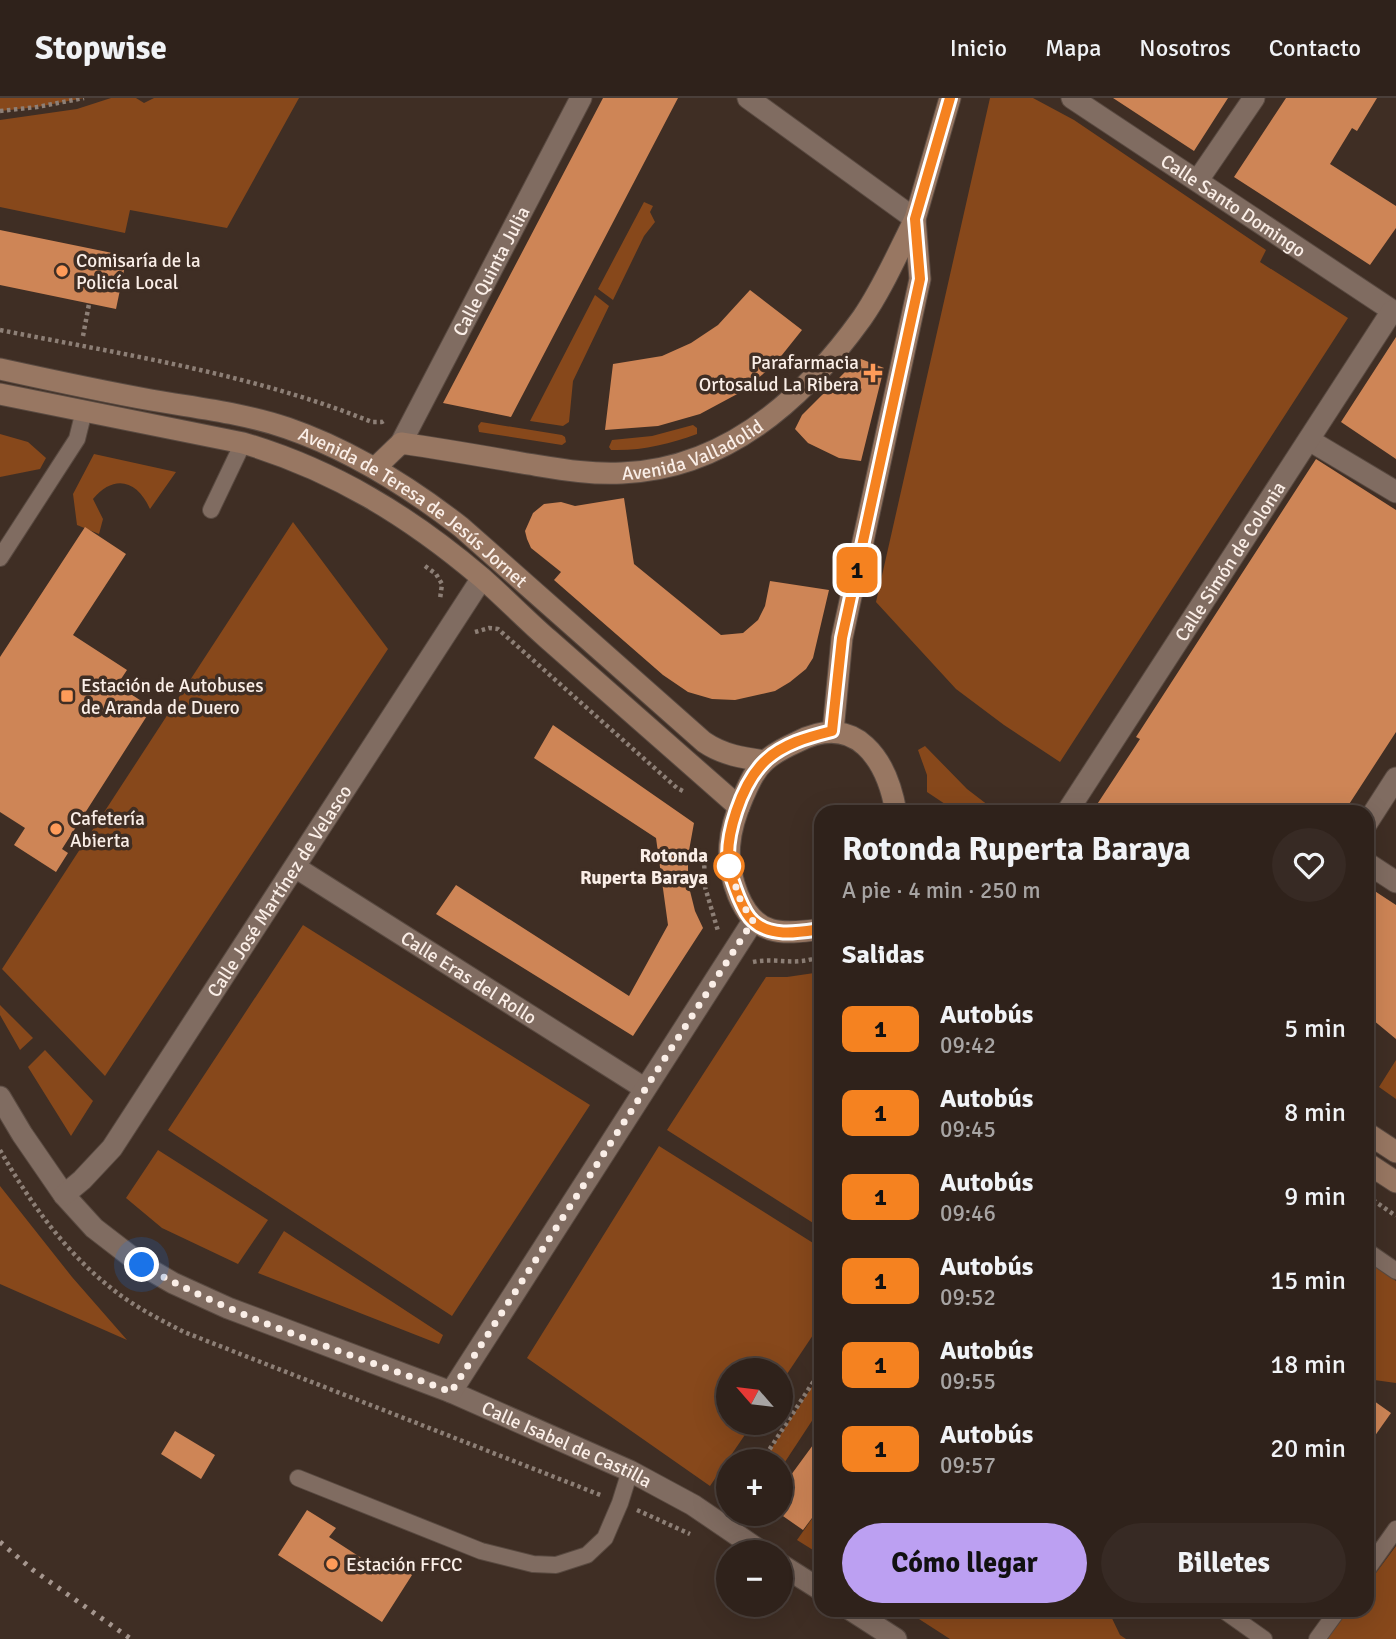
<!DOCTYPE html>
<html lang="es">
<meta charset="utf-8">
<style>
:root{--surface:#2f221b;--page:#372a24;--text:#f1f3f6;--muted:#a7a4a3;--line:#4a3f3a;--accent:#bca0f2}
body{margin:0;font-family:Signika,sans-serif;background:var(--page);color:var(--text);height:100vh;display:flex;flex-direction:column;font-size:26px;white-space:nowrap}
*{box-sizing:border-box;margin:0}
p{font-size:23px;color:var(--muted)}
.icon{flex:none;width:38px;height:38px;fill:none;stroke:currentColor;stroke-width:2;stroke-linecap:round;stroke-linejoin:round}
.map{position:relative;flex:1;overflow:hidden}
.panel{position:absolute;left:814px;top:707px;width:560px;height:812px;display:flex;flex-direction:column;background:var(--surface);border-radius:21px;box-shadow:0 7px 28px #0002,0 0 0 2px var(--line)}
.panel>*{flex:none}
.badge{padding:0 14px;border-radius:10px;font-size:24px;line-height:46px}
.needle{width:46px;rotate:298deg}
.tools{position:absolute;left:716px;top:1260px;display:grid;gap:14px}
.tools a{display:grid;place-items:center;width:77px;height:77px;border-radius:50%;background:var(--surface);box-shadow:0 7px 28px #0002,0 0 0 2px var(--line);font-size:35px}
.you{position:absolute;width:35px;height:35px;margin:-18px;border:5px solid #fff;border-radius:50%;background:#1a73e8;box-shadow:0 0 0 10px #1a73e833}
.map>.badge{position:absolute;translate:-50% -50%;box-shadow:0 0 0 4px #fff}
h2{padding:0 28px;font-size:26px;line-height:63px}
.round{display:grid;place-items:center;flex:none;width:74px;height:74px;border-radius:37px;background:var(--page)}
.summary{display:flex;align-items:center;justify-content:space-between;height:119px;padding:0 28px}
h1{font-size:33px;font-weight:800;line-height:52px}
.action{display:flex;gap:14px;margin-top:auto;padding:14px 28px}
.action a{flex:1;height:80px;border-radius:42px;background:var(--accent);color:#111;font-size:28px;font-weight:800;line-height:80px;text-align:center}
.action a+a{background:var(--page);color:var(--text)}
ul{padding:0;list-style:none}
li{display:flex;align-items:center;gap:21px;height:84px;padding:0 28px}
li div{flex:1}
li b{display:block;font-size:26px}
li em{font-style:normal}
li .badge{min-width:77px;font-weight:700;text-align:center}
header{display:flex;align-items:center;gap:42px;box-sizing:border-box;height:98px;padding:0 35px;background:var(--surface);border-bottom:2px solid var(--line)}
header strong{font-size:33px}
nav{display:flex;gap:38px;margin-inline-start:auto;font-size:24px}
.map>svg:first-child{display:block}
.green{fill:#87481b}
.building{fill:#ce8556}
.lines{fill:none;stroke-linecap:round;stroke-linejoin:round}
.lane-casing{stroke:#594a41;stroke-width:18}
.street-casing{stroke:#594a41;stroke-width:23}
.secondary-casing{stroke:#594a41;stroke-width:23}
.path{stroke:#8d7f76;stroke-width:4.5;stroke-dasharray:3.5 3.5;stroke-linecap:butt}
.lane{stroke:#806c61;stroke-width:16}
.street{stroke:#806c61;stroke-width:21}
.secondary{stroke:#987762;stroke-width:21}
.rail{stroke:#a5968e;stroke-width:5;stroke-dasharray:3.5 7;stroke-linecap:butt}
.line-casing{stroke:#fff;stroke-width:16}
.line{stroke:#f58220;stroke-width:10}
.walk{stroke:#faeee7;stroke-width:7;stroke-dasharray:0 12.6}
.poi-dot{fill:#fe9b59;stroke:#3f2e24;stroke-width:2.5}
.stop-dot{fill:#fff;stroke:#f58220;stroke-width:3.5}
.labels{text-anchor:middle;stroke-width:7;stroke-linejoin:round;paint-order:stroke}
.street-label{font-size:19px;fill:#faeee7;stroke:#3f2e24}
.poi-label{font-size:19px;fill:#faeee7;stroke:#3f2e24;text-anchor:start}
.stop-label{font-size:19px;font-weight:bold;fill:#faeee7;stroke:#3f2e24;text-anchor:end}
</style>
<header>
<strong>Stopwise</strong>
<nav><a>Inicio</a><a>Mapa</a><a>Nosotros</a><a>Contacto</a></nav>
</header>
<div class="map">
<svg width="1396" height="1541" viewBox="0 0 1396 1541">
<rect width="100%" height="100%" fill="#3f2e24"/>
<path class="green" d="M 0,0 L 84,0 L 37,9 L 0,13 Z
M 111,0 L 136,0 L 144,5 L 154,0 L 299,0 L 227,130 L 130,112 L 125,135 L 0,109 L 0,22 L 77,11 Z
M 990,0 L 1033,0 L 1074,22 L 1266,152 L 1260,164 L 1348,220 L 1060,664 L 1004,627 L 956,591 L 876,504 Z
M 644,104 L 653,108 L 650,114 L 655,124 L 644,138 L 613,202 L 598,191 Z
M 595,197 L 609,208 L 573,283 L 569,324 L 563,328 L 530,323 Z
M 481,324 L 562,337 L 565,339 L 566,344 L 562,347 L 479,334 L 478,328 Z
M 693,327 L 697,330 L 697,336 C 669,346 642,353 611,352 L 609,349 L 612,342 L 652,338 Z
M 0,336 L 28,344 L 46,360 L 40,371 L 0,379 Z
M 94,356 L 176,374 L 150,411 C 137,382 114,376 93,401 L 103,421 L 99,436 L 77,427 L 73,396 Z
M 293,424 L 388,551 L 105,978 L 2,871 Z
M 925,648 L 967,691 L 997,714 L 957,714 L 927,694 L 927,677 L 918,652 Z
M 303,827 L 590,1007 L 452,1218 L 168,1032 Z
M 821,874 L 821,1130 L 667,1032 L 766,879 L 787,879 Z
M 0,907 L 33,940 L 20,952 L 0,917 Z
M 45,952 L 93,1003 L 71,1038 L 28,969 Z
M 1396,962 L 1396,1001 L 1379,989 Z
M 659,1048 L 821,1150 L 821,1225 L 781,1285 L 780,1272 L 728,1272 L 728,1325 L 753,1325 L 710,1388 L 527,1260 Z
M 158,1052 L 268,1122 L 238,1166 L 162,1130 L 126,1100 Z
M 0,1088 L 72,1179 L 127,1242 L 0,1186 Z
M 284,1133 L 443,1237 L 439,1246 L 258,1175 Z
M 1367,1163 L 1396,1183 L 1396,1285 L 1367,1281 Z
M 821,1275 L 821,1309 L 781,1370 L 780,1363 L 763,1363 Z
M 821,1408 L 821,1457 L 797,1442 Z
M 1396,1448 L 1396,1541 L 1327,1541 L 1349,1512 L 1367,1512 L 1367,1487 Z
M 905,1512 L 1108,1512 L 1120,1537 L 1126,1541 L 950,1541 Z"/>
<path class="building" d="M 603,0 L 678,0 L 511,319 L 443,305 Z
M 1113,0 L 1228,0 L 1194,53 Z
M 1286,0 L 1377,0 L 1357,33 L 1352,30 L 1330,66 L 1396,108 L 1396,130 L 1370,167 L 1234,79 Z
M 0,132 L 127,158 L 116,211 L 0,187 Z
M 750,192 L 802,232 L 774,267 L 741,294 L 700,316 L 658,328 L 605,332 L 613,266 L 662,258 L 691,245 L 718,227 Z
M 1396,239 L 1396,361 L 1341,324 Z
M 861,261 L 884,270 L 861,363 L 839,360 L 808,345 L 795,331 L 802,317 L 848,271 Z
M 1316,361 L 1396,412 L 1396,634 L 1344,714 L 1092,714 L 1140,641 L 1136,639 Z
M 624,400 L 634,466 L 721,537 L 743,535 L 758,522 L 765,508 L 770,483 L 829,492 L 813,560 L 806,571 L 790,584 L 775,593 L 735,602 L 712,601 L 688,594 L 663,577 L 554,482 L 561,474 L 531,450 L 527,441 L 525,433 L 533,415 L 544,406 L 561,404 L 575,408 Z
M 85,429 L 126,456 L 73,537 L 127,572 L 117,587 L 152,610 L 62,751 L 68,755 L 56,774 L 14,747 L 25,730 L 0,714 L 0,559 Z
M 553,627 L 694,725 L 688,758 L 688,785 L 695,813 L 703,830 L 633,938 L 436,816 L 456,787 L 629,898 L 668,827 L 656,740 L 534,660 Z
M 1367,788 L 1396,807 L 1396,941 L 1367,917 Z
M 1367,1298 L 1391,1315 L 1367,1349 Z
M 175,1333 L 215,1357 L 201,1381 L 161,1356 Z
M 821,1336 L 821,1408 L 803,1432 L 780,1416 L 780,1392 Z
M 307,1412 L 336,1430 L 329,1439 L 380,1472 L 387,1461 L 412,1477 L 382,1524 L 278,1457 Z"/>
<g class="lines">
<defs>
<path id="lane" d="M 211,412 L 243,345
M 0,460 L 77,341 L 84,313
M 1367,1153 L 1396,1173
M 298,1380 L 481,1453 L 533,1466 L 556,1467 L 587,1457 L 605,1440 L 620,1405 L 630,1373
M 1367,1472 L 1396,1431
M 1223,1512 L 1264,1541
M 1317,1541 L 1338,1512"/>
<g id="street">
<path d="M 748,0 L 915,121"/>
<path id="s1" d="M 1072,0 L 1396,215"/>
<path d="M 1198,82 L 1254,0"/>
<path d="M 1309,342 L 1396,394"/>
<path id="s2" d="M 401,345 L 581,0"/>
<path id="s3" d="M 1067,714 L 1392,213"/>
<path d="M 1367,725 L 1396,680"/>
<path d="M 1367,765 L 1396,784"/>
<path id="s4" d="M 295,769 L 644,990"/>
<path id="s5" d="M 0,999 L 22,1036 L 64,1097 L 94,1130 L 142,1167 L 173,1185 L 228,1210 L 451,1294 L 630,1373 L 693,1407 L 762,1454"/>
<path id="s6" d="M 64,1097 L 82,1082 L 112,1050 L 482,480"/>
<path d="M 451,1294 L 753,823"/>
<path d="M 780,1466 L 821,1492"/>
<path d="M 851,1512 L 896,1541"/>
</g>
<g id="secondary">
<path id="s7" d="M 0,271 C 50,282 101,293 151,302 C 196,310 243,315 287,330 C 351,352 408,388 461,429 L 704,644 C 723,657 743,660 765,663"/>
<path d="M 0,296 L 243,345 C 334,372 409,418 481,479 C 504,499 525,521 548,541 C 611,597 675,653 739,709"/>
<path id="s8" d="M 375,370 L 401,345 C 441,351 482,358 522,365 C 554,370 589,377 622,375 C 726,371 804,301 862,220 C 883,190 898,154 915,121"/>
<path d="M 833,633 L 842,540 L 920,181 L 915,121 L 950,0"/>
<path d="M 821,831 C 781,837 755,838 738,797 C 724,762 728,733 743,699 C 749,686 754,673 765,663 C 774,655 786,649 797,644 C 856,613 887,662 896,714"/>
<path d="M 1367,1035 L 1396,1054"/>
<path d="M 1367,1065 L 1396,1084"/>
</g>
</defs>
<use href="#lane" class="lane-casing"/>
<use href="#street" class="street-casing"/>
<use href="#secondary" class="secondary-casing"/>
<path class="path" d="M 0,13 L 37,9 L 84,0
M 0,232 C 126,257 253,276 372,324 L 382,324 L 385,322
M 83,238 L 89,206
M 425,468 L 436,476 L 442,486 L 440,501
M 475,534 L 489,530 L 498,531 L 677,690 L 685,694
M 704,760 L 705,789 L 718,833
M 753,864 C 777,859 795,869 821,858
M 0,1052 C 29,1103 64,1153 111,1190 C 133,1208 159,1221 184,1234 L 603,1398
M 1367,1098 L 1396,1118
M 762,1363 L 821,1272
M 637,1412 L 690,1436"/>
<use href="#lane" class="lane"/>
<use href="#street" class="street"/>
<use href="#secondary" class="secondary"/>
<path class="rail" d="M 0,1444 L 33,1472 L 131,1541"/>
</g>
<g class="lines">
<defs>
<path id="line" d="M 821,831 C 800,834 771,840 753,823 C 747,818 742,807 739,800 C 735,790 731,780 729,769 C 724,738 742,686 764,664 C 782,646 808,639 832,633 L 842,540 L 920,181 L 915,121 L 950,0"/>
</defs>
<use href="#line" class="line-casing"/>
<use href="#line" class="line"/>
<path class="walk" d="M 142,1167 C 238,1222 347,1254 451,1294 L 753,823 L 741,804 L 729,768"/>
</g>
<g class="poi-dot">
<circle cx="62" cy="173" r="7"/>
<path d="M869.5 264.5h7v7h7v7h-7v7h-7v-7h-7v-7h7z"/>
<rect x="60" y="591" width="14" height="14" rx="3.5"/>
<circle cx="56" cy="731" r="7"/>
<circle cx="332" cy="1466" r="7"/>
</g>
<circle class="stop-dot" cx="729" cy="768" r="14"/>
<g class="labels">
<g class="street-label">
<text dy="7" stroke="none"><textPath href="#s1" startOffset="194">Calle Santo Domingo</textPath></text>
<text dy="7" stroke="none"><textPath href="#s2" startOffset="194">Calle Quinta Julia</textPath></text>
<text dy="7" stroke="none"><textPath href="#s8" startOffset="334">Avenida Valladolid</textPath></text>
<text dy="7" stroke="none"><textPath href="#s7" startOffset="443">Avenida de Teresa de Jesús Jornet</textPath></text>
<text dy="7" stroke="none"><textPath href="#s3" startOffset="299">Calle Simón de Colonia</textPath></text>
<text dy="7" stroke="none"><textPath href="#s6" startOffset="374">Calle José Martínez de Velasco</textPath></text>
<text dy="7" stroke="none"><textPath href="#s4" startOffset="206">Calle Eras del Rollo</textPath></text>
<text dy="7" stroke="none"><textPath href="#s5" startOffset="684">Calle Isabel de Castilla</textPath></text>
</g>
<g class="poi-label">
<text x="76" y="169">Comisaría de la<tspan x="76" dy="22">Policía Local</tspan></text>
<text x="859" y="271" text-anchor="end">Parafarmacia<tspan x="859" dy="22">Ortosalud La Ribera</tspan></text>
<text x="81" y="594">Estación de Autobuses<tspan x="81" dy="22">de Aranda de Duero</tspan></text>
<text x="70" y="727">Cafetería<tspan x="70" dy="22">Abierta</tspan></text>
<text x="346" y="1473">Estación FFCC</text>
</g>
<g class="stop-label">
<text x="708" y="764">Rotonda<tspan x="708" dy="22">Ruperta Baraya</tspan></text>
</g>
</g>
</svg>
<div class="tools">
<a><svg class="needle" viewBox="-14 -14 28 28"><path d="M0-13l5 13h-10z" fill="#e53935"/><path d="M0 13l5-13h-10z" fill="#a7a4a3"/></svg></a>
<a>+</a>
<a>−</a>
</div>
<div class="you" style="left:142px;top:1167px"></div>
<b class="badge" style="left:857px;top:472px;background:#f58220;color:#111">1</b>
<section class="panel">
<div class="summary"><div><h1>Rotonda Ruperta Baraya</h1><p>A pie · 4 min · 250 m</p></div><a class="round"><svg class="icon" aria-label="heart" viewBox="0 0 24 24"><path d="M12 20l-8-8c-3-5 5-10 8-4 3-6 11-1 8 4z"/></svg></a></div>
<h2>Salidas</h2>
<ul>
<li><span class="badge" style="background:#f58220;color:#111">1</span><div><b>Autobús</b><p>09:42</p></div><em>5 min</em></li>
<li><span class="badge" style="background:#f58220;color:#111">1</span><div><b>Autobús</b><p>09:45</p></div><em>8 min</em></li>
<li><span class="badge" style="background:#f58220;color:#111">1</span><div><b>Autobús</b><p>09:46</p></div><em>9 min</em></li>
<li><span class="badge" style="background:#f58220;color:#111">1</span><div><b>Autobús</b><p>09:52</p></div><em>15 min</em></li>
<li><span class="badge" style="background:#f58220;color:#111">1</span><div><b>Autobús</b><p>09:55</p></div><em>18 min</em></li>
<li><span class="badge" style="background:#f58220;color:#111">1</span><div><b>Autobús</b><p>09:57</p></div><em>20 min</em></li>
</ul>
<div class="action"><a>Cómo llegar</a><a>Billetes</a></div>
</section>
</div>
